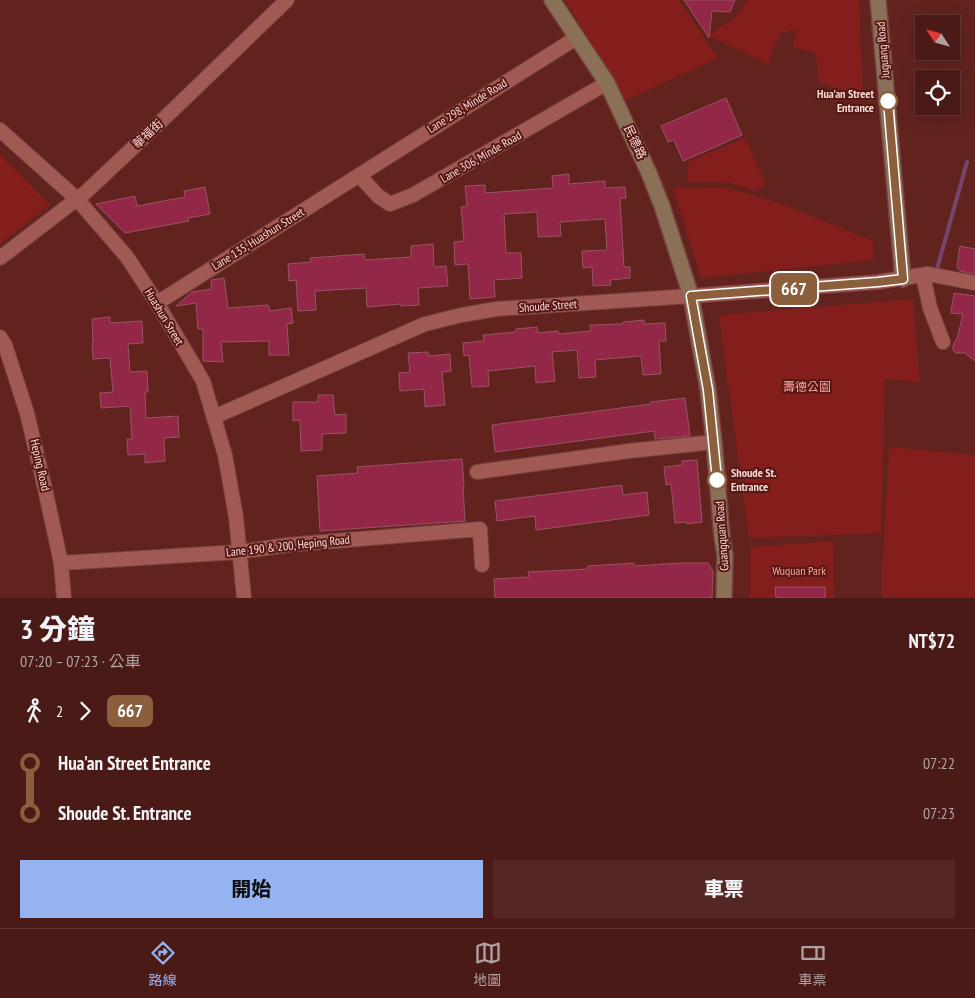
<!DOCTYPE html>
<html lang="zh-TW">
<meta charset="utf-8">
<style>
:root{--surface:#4a1a17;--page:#542724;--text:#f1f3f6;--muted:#b2a1a1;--line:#613836;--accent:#95b2f1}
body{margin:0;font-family:"PT Sans Narrow","Noto Sans TC",sans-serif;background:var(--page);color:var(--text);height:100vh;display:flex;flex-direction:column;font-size:19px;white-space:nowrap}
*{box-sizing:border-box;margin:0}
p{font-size:16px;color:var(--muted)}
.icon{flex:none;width:28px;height:28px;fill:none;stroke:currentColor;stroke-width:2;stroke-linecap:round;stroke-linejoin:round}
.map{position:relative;height:598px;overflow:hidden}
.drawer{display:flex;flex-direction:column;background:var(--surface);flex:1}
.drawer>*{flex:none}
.badge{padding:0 10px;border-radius:8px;font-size:18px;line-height:32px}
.needle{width:32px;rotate:306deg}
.controls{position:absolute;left:915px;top:15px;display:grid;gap:10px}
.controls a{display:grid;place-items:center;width:45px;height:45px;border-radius:0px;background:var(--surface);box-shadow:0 5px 20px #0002,0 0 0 1px var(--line);font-size:25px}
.map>.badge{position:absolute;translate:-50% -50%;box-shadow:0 0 0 2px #fff}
.legs{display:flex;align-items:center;gap:8px;height:55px;padding:0 20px;font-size:16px}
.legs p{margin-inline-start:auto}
.summary{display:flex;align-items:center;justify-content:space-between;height:85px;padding:0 20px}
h1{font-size:28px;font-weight:800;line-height:38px}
.button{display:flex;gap:10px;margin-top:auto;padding:10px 20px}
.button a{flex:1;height:58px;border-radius:0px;background:var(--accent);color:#111;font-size:20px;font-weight:800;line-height:58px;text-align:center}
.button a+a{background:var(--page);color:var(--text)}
ul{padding:0 20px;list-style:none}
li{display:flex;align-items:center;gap:18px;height:50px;font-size:19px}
li i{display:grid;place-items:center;width:8px;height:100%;margin:0 6px;background:currentColor}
li i::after{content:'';width:12px;height:12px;margin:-6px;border:4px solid;border-radius:50%;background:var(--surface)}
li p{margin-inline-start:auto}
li:first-child i{background:linear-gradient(#0000 50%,currentColor 0)}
li:last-child i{background:linear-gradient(currentColor 50%,#0000 0)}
.dock{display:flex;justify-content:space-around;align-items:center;height:70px;border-top:1px solid var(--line);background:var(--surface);font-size:14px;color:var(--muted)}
.dock a{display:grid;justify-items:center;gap:2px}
.dock .current{color:var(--accent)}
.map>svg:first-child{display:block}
.green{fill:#841e1c}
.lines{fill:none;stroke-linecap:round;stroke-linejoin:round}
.stream{stroke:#77446e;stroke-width:4}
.building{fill:#922748;stroke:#985463}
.street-casing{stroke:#774140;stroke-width:16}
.secondary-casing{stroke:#774140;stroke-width:18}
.street{stroke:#a05a53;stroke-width:14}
.secondary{stroke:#8a7057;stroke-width:15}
.line-1-casing{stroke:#fff;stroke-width:11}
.line-1{stroke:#8b5e3c;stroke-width:8}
.stop-1-dot{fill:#fff;stroke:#8b5e3c;stroke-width:2.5}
.labels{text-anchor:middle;stroke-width:4;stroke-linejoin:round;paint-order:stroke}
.street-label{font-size:12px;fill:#fbdad6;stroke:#551815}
.stop-label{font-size:12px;font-weight:bold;fill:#fbdad6;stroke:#551815;text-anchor:end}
.park-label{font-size:12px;fill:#fba49b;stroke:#551815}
</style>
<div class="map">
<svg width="975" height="598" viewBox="0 0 975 598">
<rect width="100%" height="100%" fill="#62231f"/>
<path class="green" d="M 565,0 L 679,0 L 718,58 L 624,101 L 590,41 Z
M 748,0 L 859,0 L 863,98 L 819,82 L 816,53 L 792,47 L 797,29 L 780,33 L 768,64 L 708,35 L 735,18 Z
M 745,138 L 766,185 L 755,191 L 731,183 L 687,182 L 689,161 Z
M 0,154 L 50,205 L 0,244 Z
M 673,187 L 728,188 L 782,204 L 873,241 L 873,260 L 701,278 Z
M 913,299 L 920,382 L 885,379 L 881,533 L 749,538 L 719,316 L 732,314 Z
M 889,447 L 975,455 L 975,598 L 883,598 L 881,590 Z
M 833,541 L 834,598 L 750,598 L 750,547 Z"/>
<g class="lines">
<path class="stream" d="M 937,269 L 967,162"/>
</g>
<path class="building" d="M 684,0 L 735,0 L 730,12 L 712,11 L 709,38 Z
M 726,98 L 742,135 L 683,161 L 674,140 L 668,142 L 661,126 Z
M 569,174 L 569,184 L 605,181 L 605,188 L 625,187 L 626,198 L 620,198 L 624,267 L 630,267 L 630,278 L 610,280 L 611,285 L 593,286 L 592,267 L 583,268 L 582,251 L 607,250 L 605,219 L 560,222 L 561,236 L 538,237 L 537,212 L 504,214 L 506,253 L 521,253 L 522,278 L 494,280 L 495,297 L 470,299 L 468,264 L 455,265 L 454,242 L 464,241 L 461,207 L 467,206 L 465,186 L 485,185 L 485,193 L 553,188 L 552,176 Z
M 205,187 L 210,214 L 188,218 L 189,221 L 125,233 L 96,204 L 135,196 L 137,206 L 185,197 L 184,191 Z
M 433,244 L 434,267 L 446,266 L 448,286 L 418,288 L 419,305 L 401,306 L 401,304 L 367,307 L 366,288 L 315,291 L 316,310 L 298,311 L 296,280 L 289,281 L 288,264 L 311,262 L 310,258 L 364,254 L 365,260 L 411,257 L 411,246 Z
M 960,246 L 975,249 L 975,274 L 960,271 L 958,268 L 957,266 Z
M 224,278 L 228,308 L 268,305 L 270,311 L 291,308 L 293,323 L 287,324 L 289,355 L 269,355 L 269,341 L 221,342 L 223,362 L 203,361 L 203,329 L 198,329 L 196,303 L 176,306 L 192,292 L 212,289 L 211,280 Z
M 954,293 L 975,296 L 975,361 L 965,353 L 956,353 L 953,350 L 953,346 L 954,343 L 957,339 L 963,314 L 951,313 Z
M 110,317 L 110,323 L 142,321 L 143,343 L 128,344 L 130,372 L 147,371 L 148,392 L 145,392 L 146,418 L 178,416 L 179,437 L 164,438 L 165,461 L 145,463 L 145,454 L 128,455 L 127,439 L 132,439 L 130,406 L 101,408 L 100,393 L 113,392 L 110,358 L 93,359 L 92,342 L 93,342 L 92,319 Z
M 644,320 L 644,324 L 665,323 L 666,341 L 659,341 L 661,374 L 643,375 L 641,356 L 595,360 L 596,377 L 579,378 L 577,350 L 552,352 L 555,381 L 536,383 L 535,366 L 488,371 L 489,386 L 472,387 L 469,355 L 464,356 L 463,343 L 484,341 L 483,335 L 516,332 L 516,329 L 537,327 L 538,333 L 558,331 L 559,334 L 591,331 L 590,325 L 623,324 L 623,322 Z
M 428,352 L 428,356 L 450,354 L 451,371 L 442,372 L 445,405 L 425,407 L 424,389 L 400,391 L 399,373 L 410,372 L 408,353 Z
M 318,395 L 333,395 L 335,415 L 346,414 L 346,433 L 322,434 L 322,450 L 301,451 L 300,420 L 293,421 L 293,402 L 318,402 Z
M 685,398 L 690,436 L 655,439 L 654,431 L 495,452 L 492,425 L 651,404 L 651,402 Z
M 462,459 L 464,486 L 463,487 L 465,521 L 320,531 L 317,476 L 358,473 L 357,467 Z
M 697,460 L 702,522 L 687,524 L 687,522 L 675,523 L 671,484 L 666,485 L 664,467 L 682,465 L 682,461 Z
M 622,485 L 623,495 L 647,492 L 649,515 L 536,530 L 535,516 L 497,521 L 495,501 Z
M 634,563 L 634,566 L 680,563 L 708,563 L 713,571 L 712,598 L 495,598 L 494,579 L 529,577 L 528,572 L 588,569 L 588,566 Z
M 775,587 L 825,587 L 825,598 L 776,598 Z"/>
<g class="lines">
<defs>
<path id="street" d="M 0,130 L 77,199 L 127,257 L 157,303 L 203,381 L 225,455 L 236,517 L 244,598
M 359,175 L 378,196 L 390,204 L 413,195 L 607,83
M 0,258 L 86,192 L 174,109 L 287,0
M 923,275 L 930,308 L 943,342
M 157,303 L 576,38
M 0,337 L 5,345 L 27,413 L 45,489 L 61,563 L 64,598
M 214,417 L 425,324 L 462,315 L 496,309 L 691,296 L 878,282 L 928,274 L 975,283
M 477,472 L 629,451 L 714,442
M 61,563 L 239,552 L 287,545 L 480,529 L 482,565"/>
<path id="secondary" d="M 552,0 L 607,83 L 649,173 L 662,206 L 691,296 L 708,390 L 714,442 L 722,537 L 725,555 L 724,598
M 878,0 L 903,279"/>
</defs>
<use href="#street" class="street-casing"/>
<use href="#secondary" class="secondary-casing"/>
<use href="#street" class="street"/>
<use href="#secondary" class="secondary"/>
</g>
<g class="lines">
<defs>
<path id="line-1" d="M 717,480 L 708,390 L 691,296 L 878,282 L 903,279 L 888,101"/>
</defs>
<use href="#line-1" class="line-1-casing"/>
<use href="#line-1" class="line-1"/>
</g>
<g class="stop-1-dot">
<circle cx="888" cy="101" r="9"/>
<circle cx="717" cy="480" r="9"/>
</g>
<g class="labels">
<g class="street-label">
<text transform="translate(883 50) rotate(-95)" y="4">Juguang Road</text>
<text transform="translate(467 106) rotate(-32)" y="4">Lane 298, Minde Road</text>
<text transform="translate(148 134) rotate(-43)" y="4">華福街</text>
<text transform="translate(635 142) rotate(65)" y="4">民德路</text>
<text transform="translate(481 157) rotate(-30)" y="4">Lane 306, Minde Road</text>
<text transform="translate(258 239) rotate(-32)" y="4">Lane 135, Huashun Street</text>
<text transform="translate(548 306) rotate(-4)" y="4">Shoude Street</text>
<text transform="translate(164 317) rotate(59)" y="4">Huashun Street</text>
<text transform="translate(40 465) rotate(77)" y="4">Heping Road</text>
<text transform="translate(722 536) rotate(-94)" y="4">Guangquan Road</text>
<text transform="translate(288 546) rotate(-6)" y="4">Lane 190 &amp; 200, Heping Road</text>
</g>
<g class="stop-label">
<text x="874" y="98">Hua'an Street<tspan x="874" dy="14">Entrance</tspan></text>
<text x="731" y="477" text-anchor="start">Shoude St.<tspan x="731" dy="14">Entrance</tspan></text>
</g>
<g class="park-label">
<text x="807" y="391">壽德公園</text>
<text x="799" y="575">Wuquan Park</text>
</g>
</g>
</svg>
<div class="controls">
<a><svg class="needle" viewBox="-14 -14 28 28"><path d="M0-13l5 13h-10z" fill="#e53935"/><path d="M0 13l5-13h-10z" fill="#b2a1a1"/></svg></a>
<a><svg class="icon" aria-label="locate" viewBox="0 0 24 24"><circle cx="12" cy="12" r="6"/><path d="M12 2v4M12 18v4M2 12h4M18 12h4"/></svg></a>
</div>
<b class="badge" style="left:794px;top:289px;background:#8b5e3c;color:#fff">667</b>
</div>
<section class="drawer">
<div class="summary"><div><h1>3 分鐘</h1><p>07:20 – 07:23 · 公車</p></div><b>NT$72</b></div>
<div class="legs"><svg class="icon" aria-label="walk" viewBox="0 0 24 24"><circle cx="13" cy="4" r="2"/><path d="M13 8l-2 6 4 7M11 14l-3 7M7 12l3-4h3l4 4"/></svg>2<svg class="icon" aria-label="forward" viewBox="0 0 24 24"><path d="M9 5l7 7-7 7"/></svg><b class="badge" style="background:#8b5e3c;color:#fff">667</b></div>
<ul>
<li><i style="color:#8b5e3c"></i><b>Hua'an Street Entrance</b><p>07:22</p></li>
<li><i style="color:#8b5e3c"></i><b>Shoude St. Entrance</b><p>07:23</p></li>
</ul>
<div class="button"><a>開始</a><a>車票</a></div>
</section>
<nav class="dock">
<a class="current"><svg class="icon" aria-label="directions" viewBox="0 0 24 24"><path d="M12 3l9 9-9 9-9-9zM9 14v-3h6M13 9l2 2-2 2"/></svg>路線</a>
<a><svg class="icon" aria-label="map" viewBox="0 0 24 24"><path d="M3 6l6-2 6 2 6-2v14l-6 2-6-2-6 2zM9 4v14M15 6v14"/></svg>地圖</a>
<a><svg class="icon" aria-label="tickets" viewBox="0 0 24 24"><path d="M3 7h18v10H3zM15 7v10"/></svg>車票</a>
</nav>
